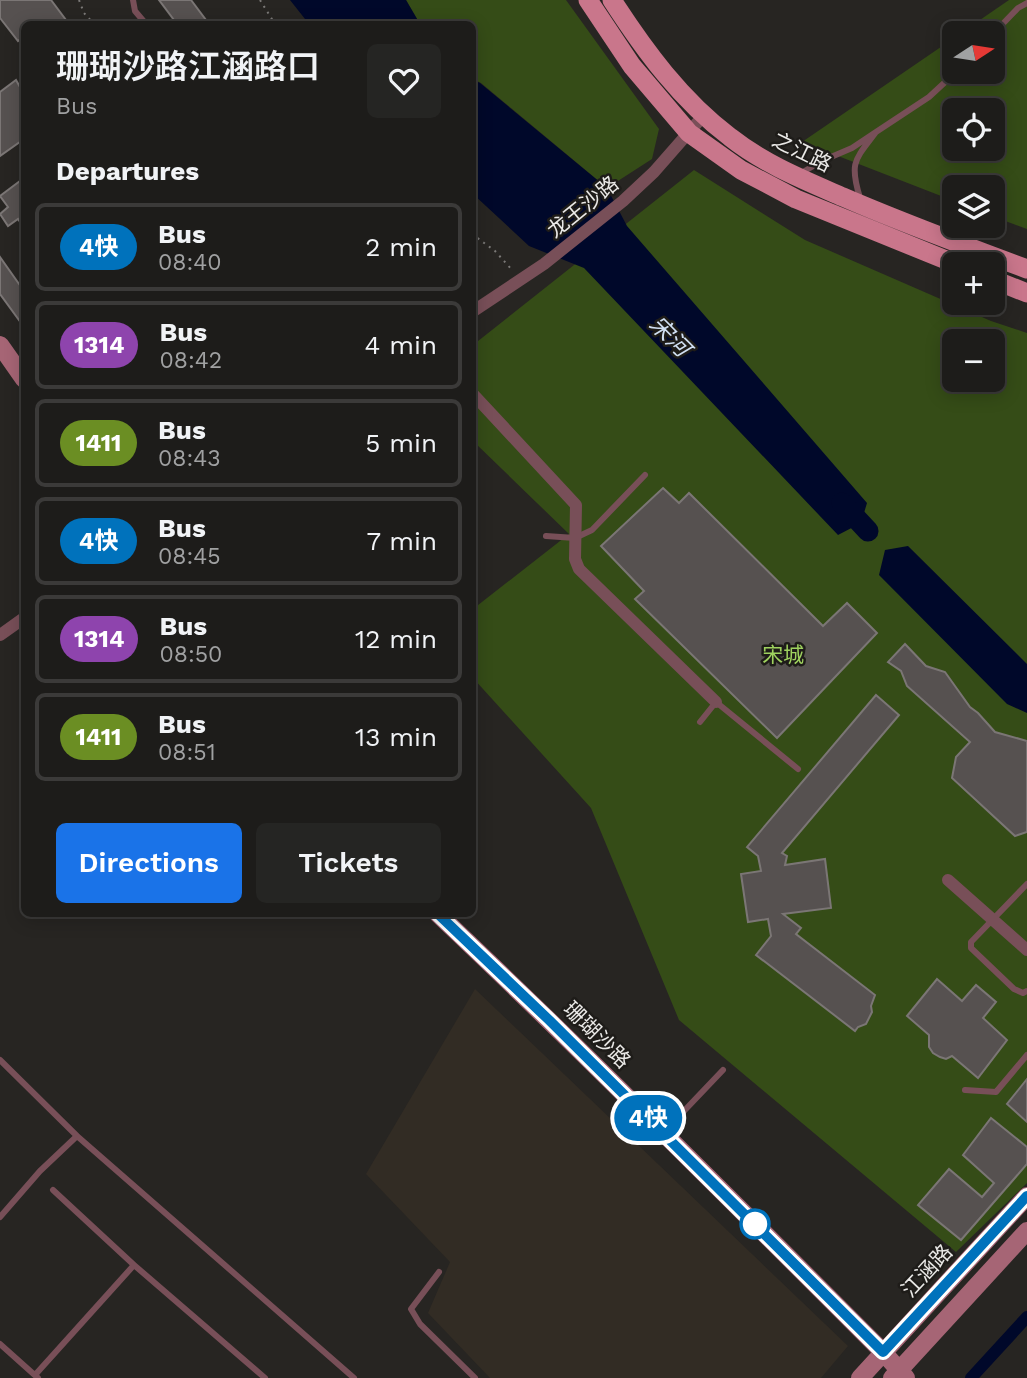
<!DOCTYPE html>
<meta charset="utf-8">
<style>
:root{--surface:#1d1c1a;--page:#252523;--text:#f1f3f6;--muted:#a0a1a2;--line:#3b3a39;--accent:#1a73e8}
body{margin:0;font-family:"Work Sans","Noto Sans SC",sans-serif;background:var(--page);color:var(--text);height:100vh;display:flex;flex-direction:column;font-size:26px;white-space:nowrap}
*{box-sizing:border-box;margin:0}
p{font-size:23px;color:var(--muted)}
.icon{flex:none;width:38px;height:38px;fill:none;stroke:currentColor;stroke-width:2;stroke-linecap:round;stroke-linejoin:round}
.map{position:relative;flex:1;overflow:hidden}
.details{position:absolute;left:21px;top:21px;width:455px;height:896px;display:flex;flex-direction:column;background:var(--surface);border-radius:10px;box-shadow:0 4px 18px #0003,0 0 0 2px var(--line)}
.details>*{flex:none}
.badge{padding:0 14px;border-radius:23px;font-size:24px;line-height:46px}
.needle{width:46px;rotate:78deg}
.tools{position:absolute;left:942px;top:21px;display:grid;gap:14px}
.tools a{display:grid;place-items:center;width:63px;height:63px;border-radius:10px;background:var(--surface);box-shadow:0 4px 18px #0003,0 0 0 2px var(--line);font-size:35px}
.map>.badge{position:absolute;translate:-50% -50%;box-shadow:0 0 0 4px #fff}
h2{padding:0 35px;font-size:26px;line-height:63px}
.round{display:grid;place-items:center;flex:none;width:74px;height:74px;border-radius:10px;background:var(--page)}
.summary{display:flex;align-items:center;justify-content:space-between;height:119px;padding:0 35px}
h1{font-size:33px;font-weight:600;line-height:52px}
.action{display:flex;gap:14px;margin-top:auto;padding:14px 35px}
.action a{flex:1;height:80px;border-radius:10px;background:var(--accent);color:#fff;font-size:28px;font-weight:600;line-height:80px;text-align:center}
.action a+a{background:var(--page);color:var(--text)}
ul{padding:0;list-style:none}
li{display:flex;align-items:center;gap:21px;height:88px;margin:0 14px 10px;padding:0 21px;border:4px solid var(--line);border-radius:10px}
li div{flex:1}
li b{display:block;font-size:26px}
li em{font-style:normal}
li .badge{min-width:77px;font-weight:700;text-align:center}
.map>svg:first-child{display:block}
.built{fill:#322c24}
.green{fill:#354c17;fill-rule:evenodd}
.water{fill:#00082a}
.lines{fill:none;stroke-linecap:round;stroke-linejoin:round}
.canal{stroke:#00082a;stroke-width:12}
.river{stroke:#00082a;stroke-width:21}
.building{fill:#565150;stroke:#7b7675;stroke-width:2}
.path{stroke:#7b7977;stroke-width:2;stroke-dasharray:2 5;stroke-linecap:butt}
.lane{stroke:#784f58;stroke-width:6}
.street{stroke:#784f58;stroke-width:12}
.secondary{stroke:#a66575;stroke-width:18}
.primary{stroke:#c9768b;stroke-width:19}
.line-casing{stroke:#fff;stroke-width:16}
.line{stroke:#0072bc;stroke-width:10}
.stop-dot{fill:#fff;stroke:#0072bc;stroke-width:3.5}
.labels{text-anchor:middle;stroke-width:5;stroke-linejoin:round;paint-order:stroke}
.street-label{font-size:21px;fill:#eae9e7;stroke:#1e1c19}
.park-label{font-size:21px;fill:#9fd25f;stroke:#1e1c19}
.water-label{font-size:23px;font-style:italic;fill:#d0dff2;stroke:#1e1c19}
</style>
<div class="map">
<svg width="1027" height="1378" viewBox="0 0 1027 1378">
<rect width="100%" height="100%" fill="#272522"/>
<path class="built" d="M 475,989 L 848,1346 L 821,1378 L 490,1378 L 428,1313 L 450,1262 L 366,1174 Z"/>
<path class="green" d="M 406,0 L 566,0 L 659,129 L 652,159 L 607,188 L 481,83 L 473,79 L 472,24 L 420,24 Z
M 1009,0 L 1027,0 L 1027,229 L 992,216 L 992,187 L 954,187 L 954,201 L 802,142 L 954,38 L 954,72 L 992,72 L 992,33 L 961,33 ZM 954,110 L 992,110 L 992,149 L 954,149 Z
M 694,170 L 805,240 L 991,321 L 1027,333 L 1027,1183 L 956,1252 L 679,1020 L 591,808 L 473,678 L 473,609 L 569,534 L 473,441 L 473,345 ZM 954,341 L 992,341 L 992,380 L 954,380 Z"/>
<path class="water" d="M 290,0 L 406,0 L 420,24 L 309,24 Z
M 472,79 L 480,83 L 607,188 L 627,226 L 867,503 L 861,523 L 838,535 L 584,268 L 529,246 L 473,194 Z
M 908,546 L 1027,664 L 1027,713 L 1007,704 L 879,575 L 885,550 Z"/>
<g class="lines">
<path class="canal" d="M 971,1378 L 1027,1317"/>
<path class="river" d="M 842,503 L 868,531"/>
</g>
<path class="building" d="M 0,0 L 51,0 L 69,24 L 24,24 L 24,36 L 18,41 L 0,18 Z
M 159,0 L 191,0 L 209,24 L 177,24 Z
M 16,80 L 20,87 L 24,83 L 24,139 L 0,156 L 0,92 Z
M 24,178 L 24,228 L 18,219 L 8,226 L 0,214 L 8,207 L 0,196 Z
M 0,257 L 24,291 L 24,327 L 0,294 Z
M 663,488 L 679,503 L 689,493 L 823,626 L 847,603 L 877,633 L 777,738 L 635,599 L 644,591 L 601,546 Z
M 905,644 L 926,666 L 945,672 L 970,707 L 978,713 L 995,732 L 1027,741 L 1027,832 L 1015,836 L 952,778 L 956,757 L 970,742 L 907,686 L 901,671 L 888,662 Z
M 876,695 L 899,715 L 782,853 L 787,856 L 785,865 L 825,859 L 831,908 L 783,914 L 801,928 L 796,934 L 875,995 L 871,1006 L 872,1012 L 866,1024 L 858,1027 L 855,1031 L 756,955 L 771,936 L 768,919 L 748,922 L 741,874 L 761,871 L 758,856 L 747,847 Z
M 937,979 L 962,1001 L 976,985 L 996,1002 L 983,1018 L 1007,1040 L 978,1078 L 952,1056 L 946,1059 L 940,1057 L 933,1053 L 929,1047 L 929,1035 L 907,1016 Z
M 1027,1079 L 1027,1122 L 1007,1104 Z
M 991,1118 L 1027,1147 L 1027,1164 L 961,1240 L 918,1205 L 949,1169 L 982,1197 L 994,1183 L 963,1155 Z"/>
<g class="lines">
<path class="path" d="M 79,0 L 84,13 L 94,24
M 260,0 L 275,24
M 472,234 L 495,251 L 513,271"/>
<path class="lane" d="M 133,0 L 135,11 L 146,24
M 992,35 L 1018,8 L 1027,3
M 876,132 L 929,97 L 956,72
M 801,173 L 824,160 L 852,148 L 876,132 C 855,160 849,162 860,198
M 546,536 L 575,538 L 592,530 L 645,475
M 700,722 L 716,702 L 798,769
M 1027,884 L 971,942 L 971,948 L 1014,989 L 1023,993 L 1027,991
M 0,1060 L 77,1136 L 354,1378
M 965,1090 L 996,1092 L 1027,1055
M 664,1132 L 723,1070
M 53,1190 L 134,1265 L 265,1378
M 0,1217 L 40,1171 L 77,1136
M 439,1272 L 411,1309 L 420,1324 L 475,1378
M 0,1344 L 38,1378
M 35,1375 L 134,1265"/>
<path class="street" d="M 472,312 L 544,264 L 623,201 L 654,172 L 704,115
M 472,393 L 576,505 L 575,559 L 579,569 L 716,702
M 0,635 L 24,618
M 948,880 L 1027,950"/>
<path class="secondary" d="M 0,345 L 24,379
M 438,914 C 589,1057 736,1205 883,1352 L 906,1378
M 860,1378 L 1027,1196
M 892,1378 L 1027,1231"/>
<path class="primary" d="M 588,0 L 632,66 L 689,133 L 741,170 L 796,199 L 956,264
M 612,0 C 645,51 681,100 730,137 C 764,164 804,180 843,197 C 903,223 965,246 1027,269
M 992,279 L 1027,293"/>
</g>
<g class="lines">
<defs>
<path id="line" d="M 438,914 L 548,1019 L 883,1352 L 1027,1196"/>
</defs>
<use href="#line" class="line-casing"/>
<use href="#line" class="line"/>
</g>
<circle class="stop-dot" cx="755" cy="1224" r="14"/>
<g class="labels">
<g class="street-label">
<text transform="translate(802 152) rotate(26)" y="7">之江路</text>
<text transform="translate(583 207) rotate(-39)" y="7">龙王沙路</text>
<text transform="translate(597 1035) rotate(45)" y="7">珊瑚沙路</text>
<text transform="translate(927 1271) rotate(-47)" y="7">江涵路</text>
</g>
<g class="park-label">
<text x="783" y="662">宋城</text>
</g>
<g class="water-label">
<text transform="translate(670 336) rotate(45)" y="8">宋河</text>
</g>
</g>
</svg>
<div class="tools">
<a><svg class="needle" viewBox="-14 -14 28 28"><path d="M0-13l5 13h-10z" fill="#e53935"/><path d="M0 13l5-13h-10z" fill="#a0a1a2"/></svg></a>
<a><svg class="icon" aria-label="locate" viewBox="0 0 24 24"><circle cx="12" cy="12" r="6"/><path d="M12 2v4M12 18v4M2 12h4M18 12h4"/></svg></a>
<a><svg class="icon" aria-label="layers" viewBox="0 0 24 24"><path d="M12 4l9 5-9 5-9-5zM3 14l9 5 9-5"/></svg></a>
<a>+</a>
<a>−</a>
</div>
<b class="badge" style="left:648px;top:1118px;background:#0072bc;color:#fff">4快</b>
<section class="details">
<div class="summary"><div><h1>珊瑚沙路江涵路口</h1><p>Bus</p></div><a class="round"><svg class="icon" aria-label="heart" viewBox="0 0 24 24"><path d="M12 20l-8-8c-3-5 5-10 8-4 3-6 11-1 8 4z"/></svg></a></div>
<h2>Departures</h2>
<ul>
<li><span class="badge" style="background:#0072bc;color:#fff">4快</span><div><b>Bus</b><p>08:40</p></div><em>2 min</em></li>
<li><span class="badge" style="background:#8e44ad;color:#fff">1314</span><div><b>Bus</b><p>08:42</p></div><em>4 min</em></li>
<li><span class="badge" style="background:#6b8e23;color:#fff">1411</span><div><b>Bus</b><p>08:43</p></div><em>5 min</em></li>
<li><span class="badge" style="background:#0072bc;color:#fff">4快</span><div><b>Bus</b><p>08:45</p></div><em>7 min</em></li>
<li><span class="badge" style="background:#8e44ad;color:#fff">1314</span><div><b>Bus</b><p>08:50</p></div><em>12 min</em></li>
<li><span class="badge" style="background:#6b8e23;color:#fff">1411</span><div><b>Bus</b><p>08:51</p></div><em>13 min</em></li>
</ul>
<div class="action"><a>Directions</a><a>Tickets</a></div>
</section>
</div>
